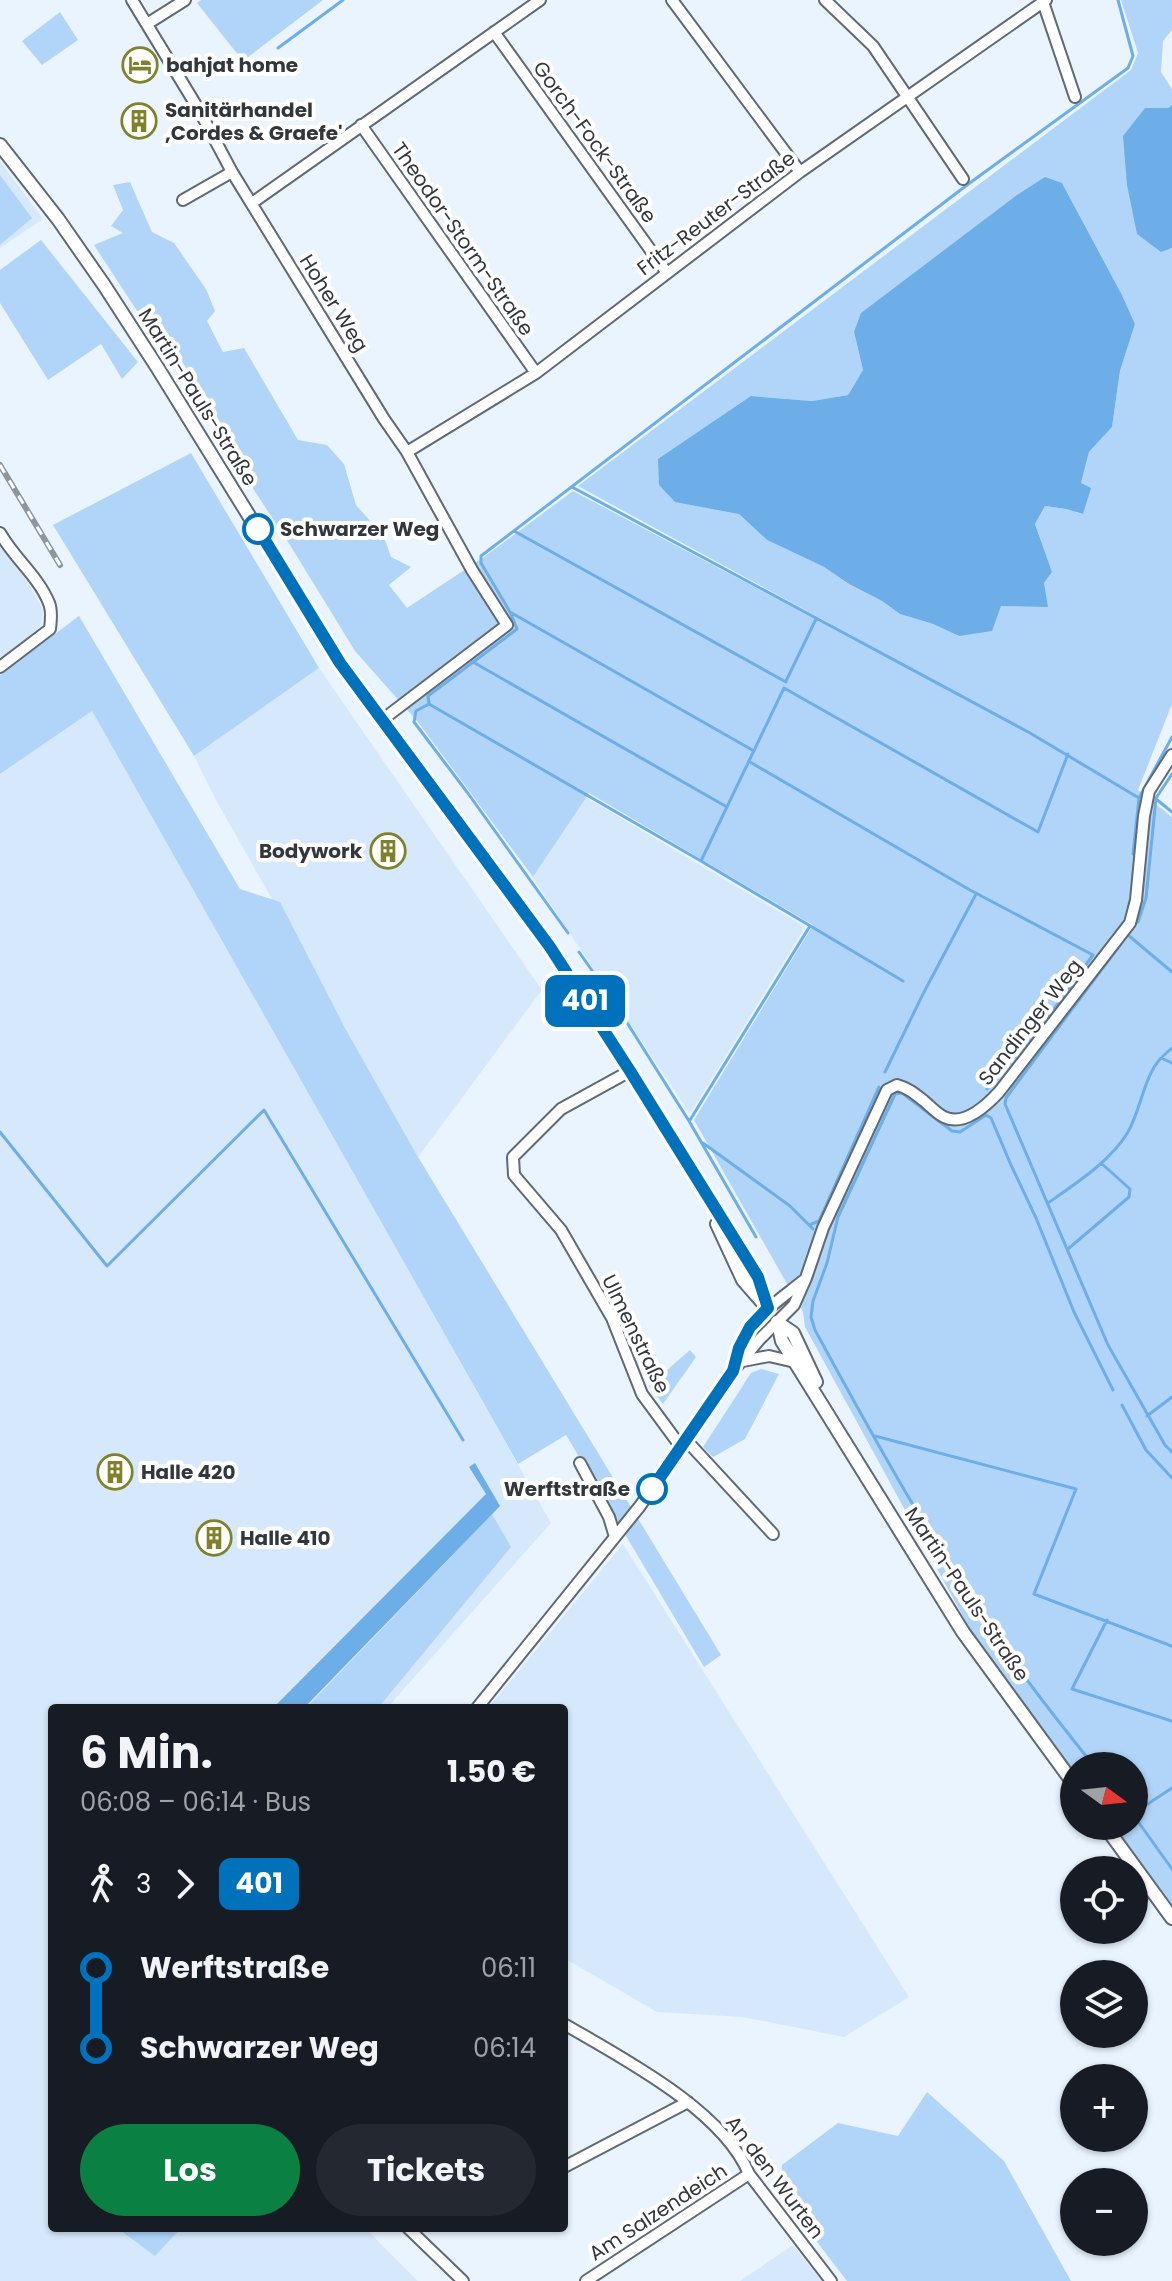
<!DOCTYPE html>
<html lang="de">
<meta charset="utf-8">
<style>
:root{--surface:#171b24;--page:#242831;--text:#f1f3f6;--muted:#9ea1a6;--accent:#0b8043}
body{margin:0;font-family:Poppins,sans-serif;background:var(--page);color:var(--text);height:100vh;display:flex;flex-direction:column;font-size:30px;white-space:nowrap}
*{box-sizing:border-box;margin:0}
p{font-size:26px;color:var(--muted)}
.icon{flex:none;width:44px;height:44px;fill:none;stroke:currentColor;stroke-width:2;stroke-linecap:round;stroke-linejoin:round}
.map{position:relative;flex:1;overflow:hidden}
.sheet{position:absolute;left:48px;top:1704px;width:520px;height:528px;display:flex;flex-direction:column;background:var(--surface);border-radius:8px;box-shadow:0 2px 6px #0004}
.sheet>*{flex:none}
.badge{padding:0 16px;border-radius:12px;font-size:28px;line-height:52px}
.needle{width:52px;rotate:105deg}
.tools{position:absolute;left:1060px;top:1752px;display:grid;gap:16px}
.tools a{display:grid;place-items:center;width:88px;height:88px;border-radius:50%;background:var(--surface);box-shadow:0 2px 6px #0004;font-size:40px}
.map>.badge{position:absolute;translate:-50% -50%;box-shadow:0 0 0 4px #fff}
.legs{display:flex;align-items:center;gap:12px;height:88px;padding:0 32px;font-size:26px}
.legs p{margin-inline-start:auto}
.head{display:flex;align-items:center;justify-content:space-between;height:136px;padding:0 32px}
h1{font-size:44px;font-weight:700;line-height:60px}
.button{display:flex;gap:16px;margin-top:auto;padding:16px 32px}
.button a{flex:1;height:92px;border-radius:48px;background:var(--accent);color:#fff;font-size:32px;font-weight:700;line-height:92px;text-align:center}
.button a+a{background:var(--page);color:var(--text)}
ul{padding:0 32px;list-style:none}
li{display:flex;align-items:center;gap:28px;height:80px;font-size:30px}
li i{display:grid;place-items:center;width:12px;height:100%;margin:0 10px;background:currentColor}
li i::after{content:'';width:20px;height:20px;margin:-10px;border:6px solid;border-radius:50%;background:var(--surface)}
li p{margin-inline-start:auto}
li:first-child i{background:linear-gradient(#0000 50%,currentColor 0)}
li:last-child i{background:linear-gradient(currentColor 50%,#0000 0)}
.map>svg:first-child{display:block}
.built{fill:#d6e9fc}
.green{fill:#b0d5f9;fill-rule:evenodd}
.water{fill:#6eaee8}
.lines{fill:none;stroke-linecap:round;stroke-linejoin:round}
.stream{stroke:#6eaee8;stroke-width:3}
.minor-casing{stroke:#5f6a75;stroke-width:14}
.tertiary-casing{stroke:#5f6a75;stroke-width:16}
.minor{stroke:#fff;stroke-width:10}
.tertiary{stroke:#fff;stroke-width:12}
.rail-casing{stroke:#8e969d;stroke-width:6}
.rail{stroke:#fff;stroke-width:3;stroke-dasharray:9;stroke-linecap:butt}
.line-1-casing{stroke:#fff;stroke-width:18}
.line-1{stroke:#0072bc;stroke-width:12}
.stop-1-dot{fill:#fff;stroke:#0072bc;stroke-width:4}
.labels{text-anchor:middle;stroke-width:8;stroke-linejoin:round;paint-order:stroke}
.poi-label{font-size:20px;font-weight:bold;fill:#32373c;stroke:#fff;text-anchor:start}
.street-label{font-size:20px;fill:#32373c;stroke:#fff}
.stop-label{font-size:20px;font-weight:bold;fill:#32373c;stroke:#fff;text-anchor:start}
</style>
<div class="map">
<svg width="1172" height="2281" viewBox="0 0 1172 2281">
<rect width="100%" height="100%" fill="#e9f4fe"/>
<path class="built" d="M 0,161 L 43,219 L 0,248 Z
M 0,536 L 43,609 L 41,626 L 0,661 Z
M 319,668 L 542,990 L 418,1157 L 216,800 L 194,756 Z
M 92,711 L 551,1523 L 387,1708 L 52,1708 L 52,2228 L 365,2228 L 418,2281 L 0,2281 L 0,774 Z
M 585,797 L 805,927 L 690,1114 L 533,878 Z
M 623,1544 L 909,1997 L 844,2037 L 743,2017 L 657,2012 L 564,1958 L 564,1708 L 488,1708 Z
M 793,2245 L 822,2281 L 740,2281 Z"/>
<path class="green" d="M 201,0 L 323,0 L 243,61 L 197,3 Z
M 1121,0 L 1172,0 L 1172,30 L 1163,41 L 1161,72 L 1172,89 L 1172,104 L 1169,108 L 1160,251 L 1172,248 L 1172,704 L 1138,790 L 1172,817 L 1172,1908 L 1113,1826 L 1134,1826 L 1134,1766 L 1074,1766 L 1074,1772 L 970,1629 L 805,1327 L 803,1312 L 694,1120 L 813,925 L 589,793 L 533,877 L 418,722 L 355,651 L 290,545 L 94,245 L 123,233 L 111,226 L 123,210 L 113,185 L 130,182 L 152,232 L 174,243 L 206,289 L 215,311 L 207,321 L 223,352 L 244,348 L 298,440 L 327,445 L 344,464 L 356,505 L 384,537 L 391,557 L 411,567 L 389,585 L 407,608 L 484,557 L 573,491 L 1032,734 L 578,486 L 1131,70 L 1138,53 ZM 1062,183 L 1122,295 L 1135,324 L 1120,371 L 1112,427 L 1089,452 L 1081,483 L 1082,514 L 1066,509 L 1045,506 L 1035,524 L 1052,572 L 1044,583 L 1001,606 L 959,636 L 933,624 L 900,614 L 882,601 L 849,584 L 824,567 L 767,540 L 739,514 L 751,396 L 812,401 L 848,395 L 863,370 L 854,332 Z
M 60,12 L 78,40 L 42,65 L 22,41 Z
M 0,175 L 32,218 L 0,245 Z
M 41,240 L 138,362 L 122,379 L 101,344 L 48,380 L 0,303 L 0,270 Z
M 191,453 L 319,668 L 194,756 L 53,525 Z
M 79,616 L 240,889 L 280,902 L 345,1028 L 418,1157 L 721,1655 L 704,1667 L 566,1435 L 518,1464 L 92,711 L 0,774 L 0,675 Z
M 690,1350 L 696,1357 L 663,1404 L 649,1386 Z
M 761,1369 L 779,1374 L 745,1439 L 713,1457 L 703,1447 L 751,1373 Z
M 492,1514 L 511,1547 L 378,1708 L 306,1708 Z
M 927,2092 L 1004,2161 L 1071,2281 L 847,2281 L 781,2195 L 782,2165 L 838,2123 L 898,2136 Z
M 117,2228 L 181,2228 L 155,2256 Z"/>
<path class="water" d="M 1172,104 L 1172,248 L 1161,252 L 1137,234 L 1127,185 L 1123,136 L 1145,108 L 1169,108 Z
M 1045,177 L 1062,183 L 1122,295 L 1135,324 L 1120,371 L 1112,427 L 1089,452 L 1081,483 L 1091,488 L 1083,514 L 1066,509 L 1045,506 L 1035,524 L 1052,572 L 1044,583 L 1048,607 L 1001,606 L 992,631 L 959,636 L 933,624 L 900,614 L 882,601 L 849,584 L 824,567 L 767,540 L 739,514 L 675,502 L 659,485 L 658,459 L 751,396 L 812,401 L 848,395 L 863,370 L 854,332 L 861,313 L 1017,195 Z
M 475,1463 L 500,1506 L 304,1708 L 273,1708 L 486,1494 L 469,1467 Z"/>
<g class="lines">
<path class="stream" d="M 278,48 L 343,0
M 572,487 L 1030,733 L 1139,798
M 514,531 L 786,682
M 510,612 L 754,751
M 473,662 L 727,807
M 786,681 L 816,619
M 784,688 L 1038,832 L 1068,754
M 429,704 L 428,696 L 517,629 L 510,612 L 481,563 L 481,556 L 967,185 L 1128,68 L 1133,56 L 1118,0
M 750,762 L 970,890 L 1093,955 L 1043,1024 L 987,1089
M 1156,799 L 1172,812
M 1133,854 L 1139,798 L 1172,737
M 701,861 L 784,688
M 1138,922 L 1146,898 L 1156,798 L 1172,774
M 568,933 L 467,792 L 414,722 L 416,711 L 429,704 L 701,861 L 903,981
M 1128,935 L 1172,972
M 1120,945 L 1017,1083 L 1006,1098 L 1005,1104 L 1108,1345 L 1165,1445 L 1172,1452
M 579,952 L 615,1003
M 626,1021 L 689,1121 L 756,1237
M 1163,1056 L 1172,1048
M 885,1072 L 923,994 L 976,894
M 690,1120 L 810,926
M 0,1132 L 107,1266 L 264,1110 L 463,1440
M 703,1143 L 790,1206 L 813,1229
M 1048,1203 C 1075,1184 1111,1161 1128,1132 C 1141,1109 1144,1076 1161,1058 L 1172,1063
M 809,1225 L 819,1221 L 879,1087
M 1068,1249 L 1129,1197 L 1130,1189 L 1101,1163
M 1122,1405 L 1146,1450 L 1172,1478
M 1147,1416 L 1172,1397
M 875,1436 L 1076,1489 L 1034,1594 L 1172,1646
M 1107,1620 L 1072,1689 L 1172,1721
M 1094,1766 C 1061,1725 1028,1683 998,1640 C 931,1541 872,1435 815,1330 L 811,1317 L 813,1301 L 827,1263 L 838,1217 L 895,1094 L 902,1093 L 952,1131 L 960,1132 L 986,1115 L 991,1118 L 1011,1165 L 1036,1218 L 1074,1312 L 1113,1390
M 1134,1813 L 1172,1788
M 1134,1816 L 1172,1869"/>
<defs>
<path id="minor" d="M 132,0 L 199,110 L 232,172 L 384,419 L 407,452 L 472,570 L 507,625 L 382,720
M 672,0 L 800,172
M 825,0 L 873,46 L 963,179
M 1043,2 L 1075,97
M 147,24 L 185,0
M 494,32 L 667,273
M 361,125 L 536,373
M 183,200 L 232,172
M 252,203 L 540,0
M 407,452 L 536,373 L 800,172 L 1046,0
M 0,533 C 14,558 38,576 49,603 C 52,610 51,621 50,629 L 0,667
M 630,1071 L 561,1109 L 513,1157 L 514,1175 L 561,1230 L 612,1318 L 642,1394 L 681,1447
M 743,1361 L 769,1356 L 795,1362
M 735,1365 C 747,1319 768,1309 803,1281
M 686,1440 L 773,1534
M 580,1463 L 609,1517 L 615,1537
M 477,1708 L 640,1506 L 733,1371 L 759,1340 L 794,1305 L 806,1278 L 823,1228 L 887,1090 L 897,1085 C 908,1088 915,1094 924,1101 C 930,1106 937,1114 944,1117 C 964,1127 987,1105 999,1092 L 1130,923 L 1136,900 L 1144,816 L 1149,791 L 1172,755
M 564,2024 C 622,2058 723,2110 749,2174 L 831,2281
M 564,2167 L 688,2102
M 408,2228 L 463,2281
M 586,2281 L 749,2174"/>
<path id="tertiary" d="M 0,145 L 58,219 L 104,285 L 157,367 L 340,663 L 550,947 L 630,1071 L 758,1277 L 768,1308
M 717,1224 L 743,1280 L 764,1304
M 777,1322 L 793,1333 L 816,1382
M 778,1323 L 782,1341 L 963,1632 L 1074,1784
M 1105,1826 L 1172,1918"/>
</defs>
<use href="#minor" class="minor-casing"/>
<use href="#tertiary" class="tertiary-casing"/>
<use href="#minor" class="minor"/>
<use href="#tertiary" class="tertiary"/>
<defs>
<path id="rail" d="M 0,465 L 60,565"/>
</defs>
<use href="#rail" class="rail-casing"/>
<use href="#rail" class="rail"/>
</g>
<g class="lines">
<defs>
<path id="line-1" d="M 258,529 L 340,663 L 550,947 L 630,1071 L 758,1277 L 768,1308 L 750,1327 L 739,1348 L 733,1371 L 652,1489"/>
</defs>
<use href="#line-1" class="line-1-casing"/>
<use href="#line-1" class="line-1"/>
</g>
<defs>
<symbol id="hotel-ring" viewBox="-11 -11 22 22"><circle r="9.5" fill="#fff" stroke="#80812a" stroke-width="1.5"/><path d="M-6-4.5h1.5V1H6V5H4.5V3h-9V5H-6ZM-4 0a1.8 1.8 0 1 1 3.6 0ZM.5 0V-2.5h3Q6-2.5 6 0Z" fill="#80812a"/></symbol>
<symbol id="building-ring" viewBox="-11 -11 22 22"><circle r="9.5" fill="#fff" stroke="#80812a" stroke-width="1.5"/><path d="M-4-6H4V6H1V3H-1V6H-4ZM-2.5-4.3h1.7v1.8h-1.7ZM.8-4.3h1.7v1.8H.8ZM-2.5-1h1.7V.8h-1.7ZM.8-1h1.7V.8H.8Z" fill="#80812a"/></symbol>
</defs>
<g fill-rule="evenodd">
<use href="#hotel-ring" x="120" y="45" width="40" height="40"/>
<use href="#building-ring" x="119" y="101" width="40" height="40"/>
<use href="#building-ring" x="368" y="831" width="40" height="40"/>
<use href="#building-ring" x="95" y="1452" width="40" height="40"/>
<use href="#building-ring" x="194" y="1518" width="40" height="40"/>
</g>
<g class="stop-1-dot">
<circle cx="258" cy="529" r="14"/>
<circle cx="652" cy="1489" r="14"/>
</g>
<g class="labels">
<g class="poi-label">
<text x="166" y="72">bahjat home</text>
<text x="165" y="117">Sanitärhandel<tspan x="165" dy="23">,Cordes &amp; Graefe'</tspan></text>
<text x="362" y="858" text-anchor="end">Bodywork</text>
<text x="141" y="1479">Halle 420</text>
<text x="240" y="1545">Halle 410</text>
</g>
<g class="street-label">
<text transform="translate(595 142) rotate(54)" y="7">Gorch-Fock-Straße</text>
<text transform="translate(716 213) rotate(-37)" y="7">Fritz-Reuter-Straße</text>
<text transform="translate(463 239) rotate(55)" y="7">Theodor-Storm-Straße</text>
<text transform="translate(334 303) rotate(58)" y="7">Hoher Weg</text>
<text transform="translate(198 397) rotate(58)" y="7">Martin-Pauls-Straße</text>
<text transform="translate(1030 1022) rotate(-52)" y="7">Sandinger Weg</text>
<text transform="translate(636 1334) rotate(64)" y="7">Ulmenstraße</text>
<text transform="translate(967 1594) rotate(56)" y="7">Martin-Pauls-Straße</text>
<text transform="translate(775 2177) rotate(53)" y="7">An den Wurten</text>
<text transform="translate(658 2212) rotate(-33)" y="7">Am Salzendeich</text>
</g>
<g class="stop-label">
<text x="280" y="536">Schwarzer Weg</text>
<text x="630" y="1496" text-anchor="end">Werftstraße</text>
</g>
</g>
</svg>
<div class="tools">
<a><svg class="needle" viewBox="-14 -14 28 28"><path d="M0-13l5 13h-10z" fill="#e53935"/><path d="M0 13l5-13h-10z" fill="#9ea1a6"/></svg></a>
<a><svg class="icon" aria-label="locate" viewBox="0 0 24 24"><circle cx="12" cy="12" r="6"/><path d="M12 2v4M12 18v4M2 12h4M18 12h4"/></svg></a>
<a><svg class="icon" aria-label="layers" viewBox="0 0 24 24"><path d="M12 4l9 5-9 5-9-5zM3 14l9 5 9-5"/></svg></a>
<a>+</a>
<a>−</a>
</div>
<b class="badge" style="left:585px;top:1001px;background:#0072bc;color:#fff">401</b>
<section class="sheet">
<div class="head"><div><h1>6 Min.</h1><p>06:08 – 06:14 · Bus</p></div><b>1.50 €</b></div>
<div class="legs"><svg class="icon" aria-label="walk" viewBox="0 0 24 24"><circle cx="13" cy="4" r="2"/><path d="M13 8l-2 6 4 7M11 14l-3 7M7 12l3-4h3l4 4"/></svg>3<svg class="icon" aria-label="forward" viewBox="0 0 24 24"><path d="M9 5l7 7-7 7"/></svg><b class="badge" style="background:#0072bc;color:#fff">401</b></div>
<ul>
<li><i style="color:#0072bc"></i><b>Werftstraße</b><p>06:11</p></li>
<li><i style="color:#0072bc"></i><b>Schwarzer Weg</b><p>06:14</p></li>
</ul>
<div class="button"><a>Los</a><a>Tickets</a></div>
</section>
</div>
